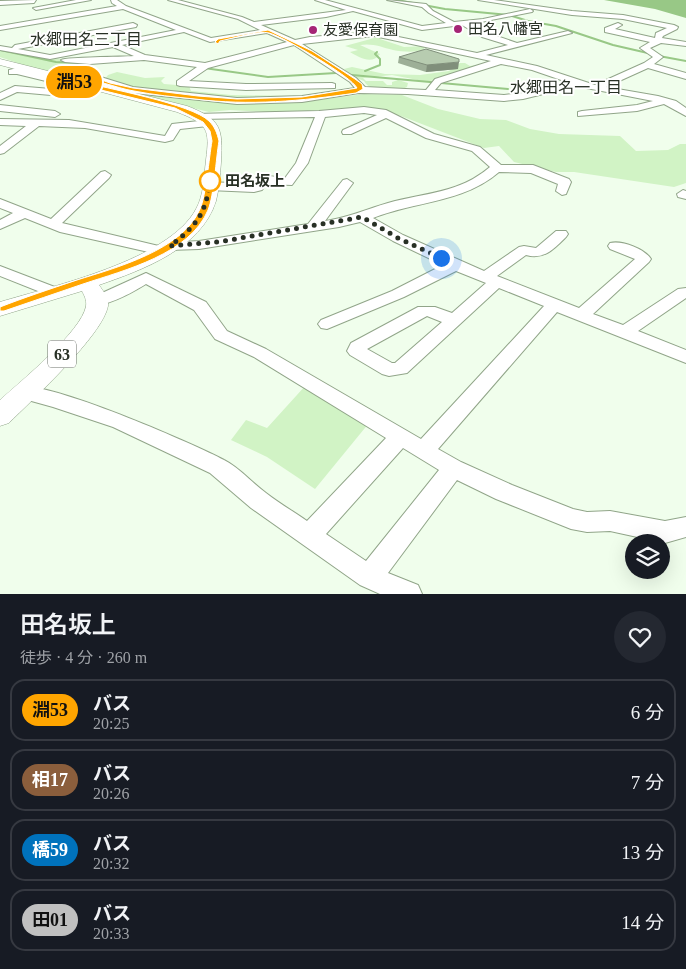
<!DOCTYPE html>
<html lang="ja">
<meta charset="utf-8">
<style>
:root{--surface:#171b24;--page:#242831;--text:#f1f3f6;--muted:#9ea1a6;--line:#363941}
body{margin:0;font-family:"Times New Roman","Noto Sans JP",serif;background:var(--page);color:var(--text);height:100vh;display:flex;flex-direction:column;font-size:19px;white-space:nowrap}
*{box-sizing:border-box;margin:0}
p{font-size:16px;color:var(--muted)}
.icon{flex:none;width:28px;height:28px;fill:none;stroke:currentColor;stroke-width:2;stroke-linecap:round;stroke-linejoin:round}
.map{position:relative;height:594px;overflow:hidden}
.details{display:flex;flex-direction:column;background:var(--surface);flex:1}
.details>*{flex:none}
.badge{padding:0 10px;border-radius:16px;font-size:18px;line-height:32px}
.controls{position:absolute;left:625px;top:534px;display:grid;gap:10px}
.controls a{display:grid;place-items:center;width:45px;height:45px;border-radius:50%;background:var(--surface);box-shadow:0 5px 20px #0002;font-size:25px}
.you{position:absolute;width:25px;height:25px;margin:-12px;border:4px solid #fff;border-radius:50%;background:#1a73e8;box-shadow:0 0 0 8px #1a73e833}
.map>.badge{position:absolute;translate:-50% -50%;box-shadow:0 0 0 2px #fff}
.round{display:grid;place-items:center;flex:none;width:52px;height:52px;border-radius:26px;background:var(--page)}
.head{display:flex;align-items:center;justify-content:space-between;height:85px;padding:0 20px}
h1{font-size:24px;font-weight:600;line-height:38px}
ul{padding:0;list-style:none}
li{display:flex;align-items:center;gap:15px;height:62px;margin:0 10px 8px;padding:0 10px;border:2px solid var(--line);border-radius:15px}
li div{flex:1}
li b{display:block;font-size:19px}
li em{font-style:normal}
li .badge{min-width:55px;font-weight:700;text-align:center}
.map>svg:first-child{display:block}
.green{fill:#d1f3c5}
.water{fill:#98c886}
.lines{fill:none;stroke-linecap:round;stroke-linejoin:round}
.stream{stroke:#98c886;stroke-width:2}
.minor-casing{stroke:#91a589;stroke-width:2}
.major-casing{stroke:#91a589;stroke-width:1}
.minor{fill:#fff;fill-rule:evenodd}
.major{fill:#fff;fill-rule:evenodd}
.wall{fill:#9daf97}
.shaded-wall{fill:#808f7b}
.building{fill:#b7ccb0;stroke:#808f7b}
.line{fill:#ffa500;stroke:#fff}
.walk{stroke:#283025;stroke-width:5;stroke-dasharray:0 9}
.poi-dot{fill:#a52575;stroke:#fff;stroke-width:2}
.stop-dot{fill:#fff;stroke:#ffa500;stroke-width:2.5}
.labels{text-anchor:middle;stroke-width:4;stroke-linejoin:round;paint-order:stroke}
.far-poi-label{font-size:15px;fill:#283025;stroke:#fff;text-anchor:start}
.far-stop-label{font-size:15px;font-weight:bold;fill:#283025;stroke:#fff;text-anchor:start}
.far-neighbourhood-label{font-size:16px;fill:#283025;stroke:#fff}
.shield{fill:#fff;stroke:#686e66;stroke-width:1}
.shield-label{font-size:16px;font-weight:bold;fill:#283025}
</style>
<div class="map">
<svg width="686" height="594" viewBox="0 0 686 594">
<rect width="100%" height="100%" fill="#f0feec"/>
<path class="green" d="M 378,37 L 382,37 L 380,39 L 404,47 L 426,46 L 422,51 C 414,52 401,52 393,50 C 381,47 373,43 360,45 L 380,54 C 372,65 360,58 350,52 L 358,50 L 345,46 Z
M 0,49 L 85,63 L 87,67 C 75,86 19,63 0,57 Z
M 460,63 L 465,63 L 470,66 L 488,63 L 428,82 L 392,75 L 363,78 L 366,81 L 383,81 L 387,85 L 392,85 L 392,82 L 398,80 L 408,83 L 407,87 L 403,89 C 390,89 371,94 364,81 L 354,77 L 344,69 L 352,67 L 385,74 L 420,75 L 449,71 Z
M 117,72 L 145,78 L 165,77 L 161,81 L 164,84 L 189,86 L 191,91 L 231,95 L 295,96 L 304,102 L 364,94 L 402,95 L 438,109 L 480,119 L 506,120 L 530,129 L 559,134 L 620,136 L 636,151 L 668,150 L 680,144 L 686,144 L 686,183 L 674,187 L 574,172 L 556,172 L 514,162 L 499,146 L 484,148 L 401,116 L 361,107 L 284,113 L 230,110 L 209,112 L 132,93 L 211,101 L 137,89 L 104,80 L 108,75 Z
M 306,385 L 369,423 L 315,489 L 267,457 L 231,440 L 246,420 L 267,428 Z"/>
<path class="water" d="M 604,0 L 686,0 L 686,18 L 655,9 Z"/>
<g class="lines">
<path class="stream" d="M 397,0 L 445,9 L 509,15 L 528,21 L 556,26 L 613,45 L 652,54
M 0,50 L 56,62 L 90,63
M 659,56 L 686,61
M 204,68 L 268,77 L 336,73
M 365,71 L 380,65 L 380,59 L 375,54 L 377,52
M 352,75 L 508,89"/>
<defs>
<path id="minor" d="M 36,0 L 34,3 L 0,5 L 0,1 Z
M 76,0 L 91,0 L 36,10 L 33,8 Z
M 111,0 L 117,0 L 126,6 L 211,38 L 260,30 L 238,19 L 168,0 L 178,0 L 242,17 L 254,22 L 346,10 L 315,0 L 325,0 L 422,26 L 446,23 L 429,13 L 422,7 L 387,0 L 426,4 L 433,11 L 454,22 L 483,19 L 530,9 L 533,11 L 532,12 L 471,24 L 488,33 L 517,43 L 568,31 L 572,33 L 486,55 L 537,66 L 595,85 L 644,63 L 653,57 L 640,48 L 650,42 L 605,32 L 605,28 L 618,23 L 622,25 L 615,29 L 655,38 L 656,33 L 667,28 L 623,19 L 572,15 L 478,0 L 494,0 L 572,11 L 623,15 L 674,25 L 678,27 L 677,29 L 663,36 L 662,38 L 686,42 L 686,46 L 661,43 L 650,48 L 663,57 L 654,64 L 686,73 L 686,79 L 648,68 L 606,87 L 658,96 L 676,101 L 686,108 L 686,116 L 664,104 L 637,111 L 578,116 L 578,112 L 582,111 L 637,105 L 653,101 L 576,86 L 523,99 L 504,101 L 408,94 L 359,93 L 302,102 L 237,104 L 133,93 L 105,86 L 90,80 L 70,84 L 50,82 L 17,74 L 9,74 L 9,70 L 17,68 L 50,76 L 70,78 L 91,74 L 133,87 L 237,98 L 302,96 L 355,88 L 350,82 L 294,45 L 208,68 L 189,81 L 246,84 L 332,83 L 335,84 L 335,88 L 246,90 L 180,86 L 177,85 L 177,81 L 197,67 L 144,60 L 90,64 L 65,62 L 61,60 C 66,57 122,57 134,56 L 113,47 L 50,59 L 0,50 L 0,46 L 12,48 L 15,45 L 133,23 L 137,25 L 136,27 L 18,49 L 50,55 L 176,30 L 123,9 L 0,30 L 0,26 L 117,6 L 112,3 ZM 353,11 L 422,30 L 462,25 L 482,37 L 508,45 L 477,53 L 374,32 L 310,37 L 295,40 L 261,25 L 326,17 ZM 184,32 L 210,42 L 267,33 L 287,42 L 205,63 L 145,55 L 122,45 ZM 374,36 L 491,61 L 435,79 L 426,90 L 365,87 L 356,78 L 302,44 ZM 501,64 L 532,70 L 567,82 L 523,93 L 504,95 L 435,90 L 441,83 Z
M 15,86 L 51,89 L 56,92 L 51,95 L 17,92 L 0,100 L 0,93 Z
M 0,105 L 55,111 L 60,114 L 55,117 L 0,111 Z
M 364,107 L 386,110 L 434,134 L 480,147 L 501,165 L 533,165 L 569,179 L 571,182 L 566,194 L 562,195 L 556,191 L 558,184 L 531,173 L 499,172 C 463,203 416,201 373,218 L 403,235 L 484,271 L 519,247 L 524,246 L 536,248 L 556,231 L 566,231 L 568,234 L 566,237 C 554,249 544,260 526,255 L 497,276 L 579,308 L 635,259 L 610,249 L 608,246 L 610,243 C 622,240 645,249 651,259 L 649,262 L 593,314 L 623,325 L 678,289 L 686,288 L 686,298 L 638,331 L 686,350 L 686,363 L 557,312 L 438,449 L 461,462 L 512,485 L 573,509 L 587,512 L 610,511 L 665,521 L 686,517 L 686,537 L 665,543 L 610,531 L 587,532 L 571,529 L 496,499 L 457,480 L 388,573 L 418,585 L 422,594 L 380,594 L 360,585 L 251,508 L 210,473 L 113,427 L 53,407 L 17,397 L 14,392 L 17,387 C 45,379 194,444 224,460 C 240,468 252,483 266,493 C 279,503 294,512 307,521 L 386,438 L 254,357 L 215,339 L 194,310 L 146,284 C 133,292 106,308 91,304 L 89,301 L 91,298 L 146,273 L 206,302 L 227,331 L 266,349 L 421,439 L 544,306 L 499,288 L 407,373 L 389,376 L 382,374 L 350,355 L 347,351 L 351,343 L 418,307 L 435,307 L 452,313 L 486,283 L 456,271 L 404,297 L 327,329 L 321,328 L 318,324 L 321,320 L 392,291 L 443,265 L 393,241 L 360,222 L 339,227 L 199,249 L 169,250 L 167,254 L 162,255 L 60,232 L 25,218 L 0,229 L 0,220 L 13,213 L 0,208 L 0,199 L 51,219 L 101,172 L 105,171 L 111,175 L 109,178 L 62,223 L 163,247 L 165,243 L 199,241 L 308,224 L 343,180 L 347,179 L 353,183 L 325,221 C 347,218 367,209 388,203 C 427,192 458,194 490,167 L 472,151 L 426,138 L 386,118 L 351,134 L 343,134 L 342,132 L 343,130 L 377,115 L 364,113 L 325,117 L 308,163 L 292,185 L 266,184 L 262,190 L 254,192 L 209,190 L 203,186 L 209,182 L 254,184 C 262,172 271,177 285,178 L 296,163 L 315,117 L 199,119 L 195,118 L 195,114 L 319,111 ZM 427,316 L 442,322 L 395,363 L 392,363 L 367,349 ZM 403,448 L 439,470 L 366,561 L 326,534 Z
M 0,119 L 69,120 L 165,136 L 172,124 L 208,120 L 213,123 L 208,126 L 180,129 L 173,140 L 165,142 L 85,128 L 39,126 L 4,153 L 0,154 L 0,146 L 26,126 L 0,125 Z
M 683,190 L 686,191 L 686,199 L 678,197 L 677,194 Z
M 0,266 L 60,289 L 62,292 L 60,295 L 48,295 L 0,276 Z"/>
<path id="major" d="M 0,59 L 187,106 C 221,119 223,128 221,162 C 220,176 219,189 216,201 C 201,249 142,270 99,285 C 103,291 109,298 108,306 C 103,335 32,400 9,423 L 0,426 L 0,400 C 20,382 82,331 86,306 C 87,300 84,295 82,291 L 0,316 L 0,302 C 53,286 169,260 196,209 C 204,195 204,176 206,160 C 210,129 208,124 177,112 L 0,65 Z"/>
</defs>
<use href="#minor" class="minor-casing"/>
<use href="#major" class="major-casing"/>
<use href="#minor" class="minor"/>
<use href="#major" class="major"/>
</g>
<path class="wall" d="M 399,57 L 458,69 L 426,72 L 398,63 Z"/>
<path class="shaded-wall" d="M 459,62 L 458,69 L 426,72 L 427,65 Z"/>
<path class="building" d="M 426,49 L 459,59 L 459,62 L 427,65 L 399,57 Z"/>
<path class="line" d="M 268,30 L 312,51 L 355,79 L 362,84 L 363,89 L 356,93 C 302,101 249,106 195,99 C 175,97 154,95 134,91 C 115,88 97,78 78,81 C 105,88 192,104 209,121 C 215,127 217,133 219,141 C 216,158 214,196 208,210 C 190,254 125,270 83,284 C 57,293 30,302 4,311 L 0,311 L 0,307 C 23,298 50,289 77,280 C 115,268 183,250 200,209 C 206,196 209,158 212,141 L 210,131 L 203,122 L 175,108 L 68,82 L 68,80 L 91,76 L 110,83 L 133,88 L 198,96 L 237,99 L 302,97 L 357,88 C 352,77 284,37 269,33 C 260,30 231,39 220,41 L 218,44 L 215,42 L 218,39 Z"/>
<g class="lines">
<path class="walk" d="M 210,181 C 206,214 196,226 170,246 L 218,242 L 362,217 L 398,238 L 441,258"/>
</g>
<g class="poi-dot">
<circle cx="458" cy="29" r="5"/>
<circle cx="313" cy="30" r="5"/>
</g>
<circle class="stop-dot" cx="210" cy="181" r="10"/>
<g class="labels">
<g class="far-poi-label">
<text x="468" y="34">田名八幡宮</text>
<text x="323" y="35">友愛保育園</text>
</g>
<g class="far-stop-label">
<text x="225" y="186">田名坂上</text>
</g>
<g class="far-neighbourhood-label">
<text x="86" y="45">水郷田名三丁目</text>
<text x="566" y="93">水郷田名一丁目</text>
</g>
<rect class="shield" x="48" y="340.5" width="28" height="27" rx="4"/>
<g class="shield-label">
<text x="62" y="360">63</text>
</g>
</g>
</svg>
<div class="controls">
<a><svg class="icon" aria-label="layers" viewBox="0 0 24 24"><path d="M12 4l9 5-9 5-9-5zM3 14l9 5 9-5"/></svg></a>
</div>
<div class="you" style="left:441px;top:258px"></div>
<b class="badge" style="left:74px;top:82px;background:#ffa500;color:#111">淵53</b>
</div>
<section class="details">
<div class="head"><div><h1>田名坂上</h1><p>徒歩 · 4 分 · 260 m</p></div><a class="round"><svg class="icon" aria-label="heart" viewBox="0 0 24 24"><path d="M12 20l-8-8c-3-5 5-10 8-4 3-6 11-1 8 4z"/></svg></a></div>
<ul>
<li><span class="badge" style="background:#ffa500;color:#111">淵53</span><div><b>バス</b><p>20:25</p></div><em>6 分</em></li>
<li><span class="badge" style="background:#8b5e3c;color:#fff">相17</span><div><b>バス</b><p>20:26</p></div><em>7 分</em></li>
<li><span class="badge" style="background:#0072bc;color:#fff">橋59</span><div><b>バス</b><p>20:32</p></div><em>13 分</em></li>
<li><span class="badge" style="background:#c0c0c0;color:#111">田01</span><div><b>バス</b><p>20:33</p></div><em>14 分</em></li>
</ul>
</section>
